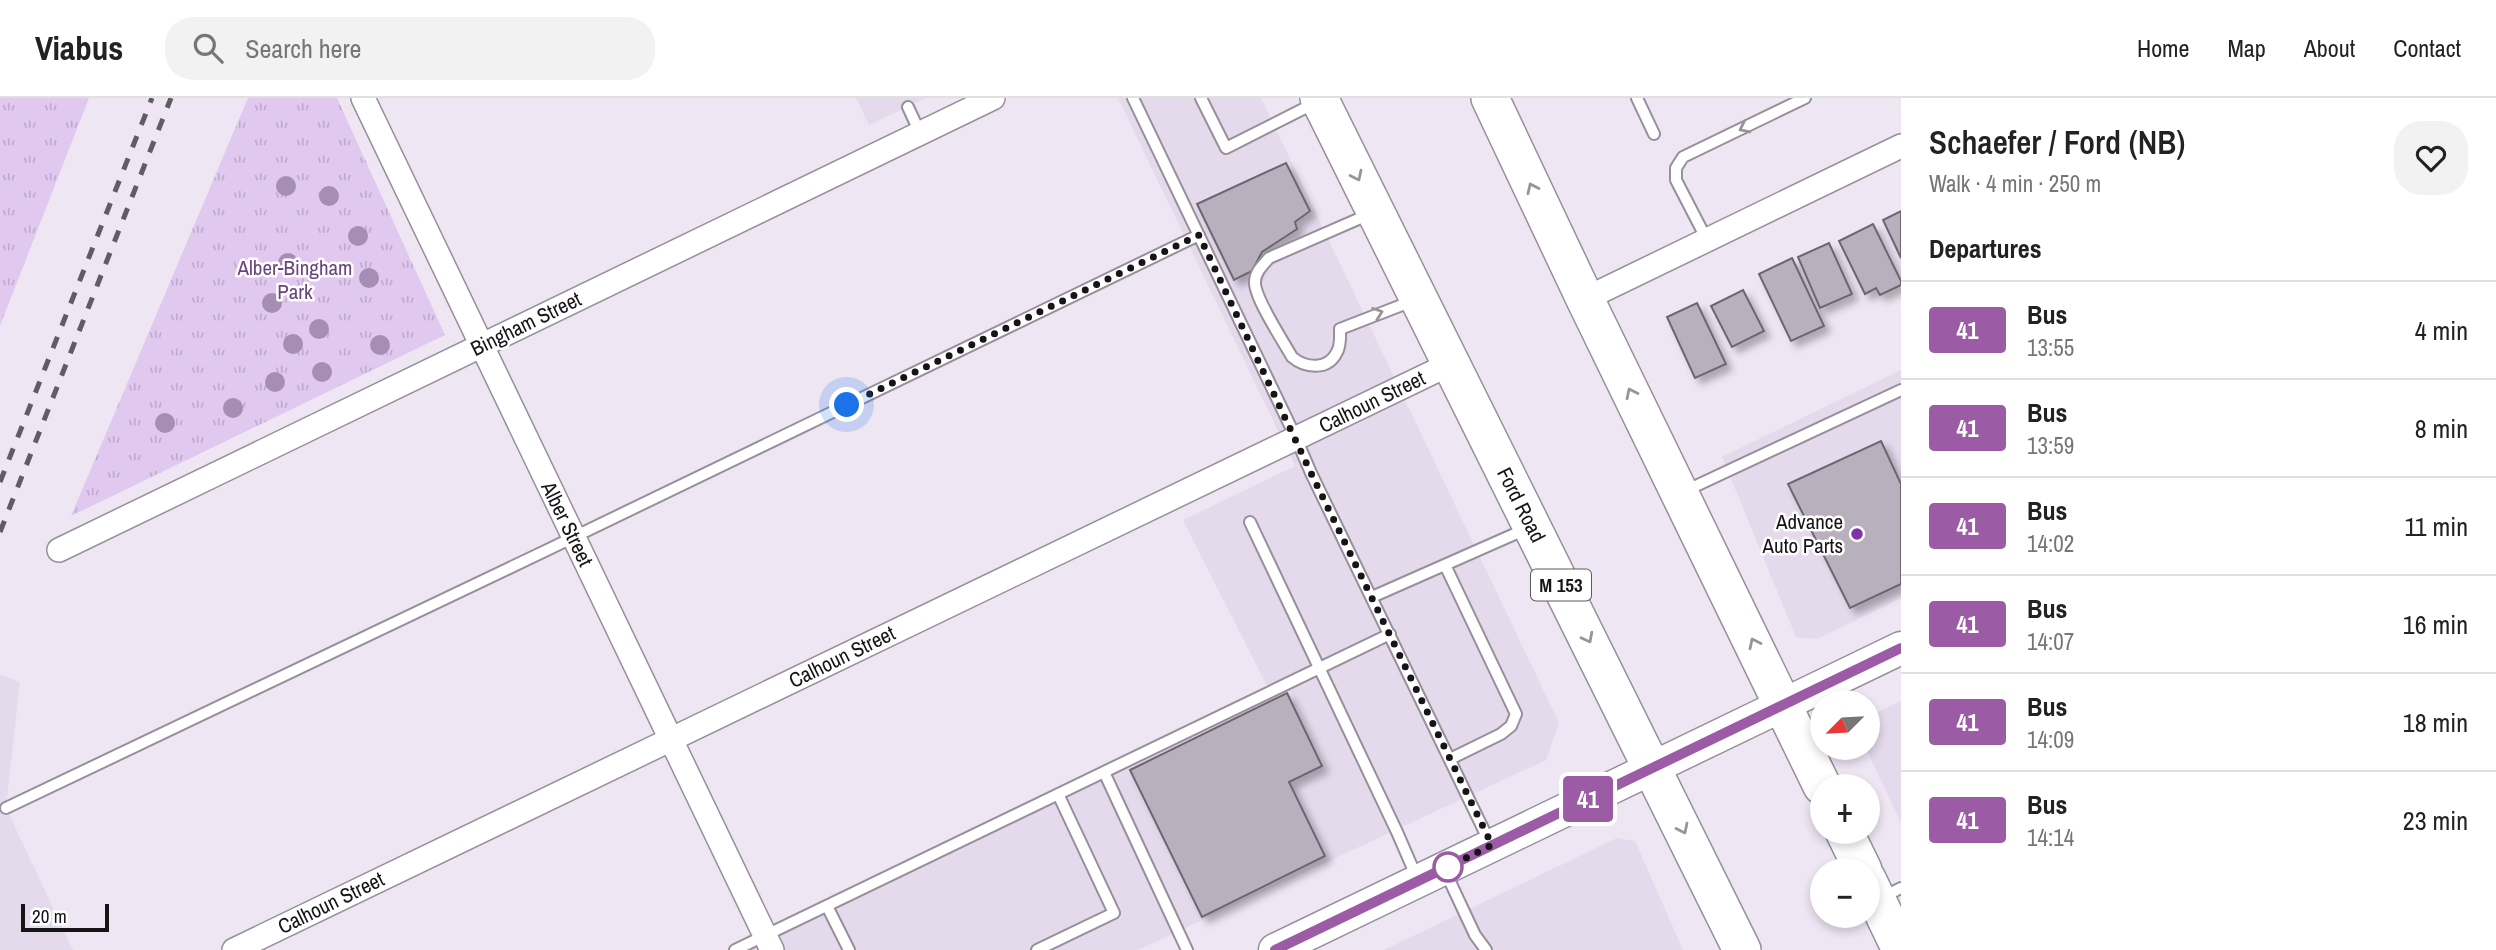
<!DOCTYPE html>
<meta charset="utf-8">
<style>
:root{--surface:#fff;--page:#f2f2f2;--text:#222;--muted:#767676;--line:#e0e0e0}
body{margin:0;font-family:"Archivo Narrow",sans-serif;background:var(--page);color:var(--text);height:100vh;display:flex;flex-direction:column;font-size:26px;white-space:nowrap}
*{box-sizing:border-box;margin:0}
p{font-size:23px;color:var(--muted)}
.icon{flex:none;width:38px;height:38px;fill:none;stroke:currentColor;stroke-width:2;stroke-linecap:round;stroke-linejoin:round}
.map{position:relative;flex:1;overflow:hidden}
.details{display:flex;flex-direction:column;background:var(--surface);width:595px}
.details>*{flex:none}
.badge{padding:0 14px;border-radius:5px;font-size:24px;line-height:46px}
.needle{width:46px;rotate:246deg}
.tools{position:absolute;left:1810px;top:592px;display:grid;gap:14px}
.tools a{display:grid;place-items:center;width:70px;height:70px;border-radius:50%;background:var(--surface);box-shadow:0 4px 10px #0003;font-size:35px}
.scale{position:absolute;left:21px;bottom:18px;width:88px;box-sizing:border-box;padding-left:7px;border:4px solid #171418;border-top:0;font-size:19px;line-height:24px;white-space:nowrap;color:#171418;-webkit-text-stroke:5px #fff;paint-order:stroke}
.you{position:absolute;width:35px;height:35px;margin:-18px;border:5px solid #fff;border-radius:50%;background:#1a73e8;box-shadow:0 0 0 10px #1a73e833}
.map>.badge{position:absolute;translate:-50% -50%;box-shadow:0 0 0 4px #fff}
h2{padding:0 28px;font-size:26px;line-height:63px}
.round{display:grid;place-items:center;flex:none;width:74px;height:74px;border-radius:28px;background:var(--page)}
.head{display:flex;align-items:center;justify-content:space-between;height:119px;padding:0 28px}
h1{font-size:33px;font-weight:600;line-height:52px}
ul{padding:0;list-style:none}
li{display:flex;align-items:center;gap:21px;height:98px;padding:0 28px;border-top:2px solid var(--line)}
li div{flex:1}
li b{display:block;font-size:26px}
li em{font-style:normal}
li .badge{min-width:77px;font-weight:700;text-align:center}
header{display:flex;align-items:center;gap:42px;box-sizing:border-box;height:98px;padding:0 35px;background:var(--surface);border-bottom:2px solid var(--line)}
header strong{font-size:33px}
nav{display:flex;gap:38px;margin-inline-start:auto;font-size:24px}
.search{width:490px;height:63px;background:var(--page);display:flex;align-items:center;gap:18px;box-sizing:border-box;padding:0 24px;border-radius:28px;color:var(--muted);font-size:26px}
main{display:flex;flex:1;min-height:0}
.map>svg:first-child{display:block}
.built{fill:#e5d9ec}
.grass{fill:url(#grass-tufts)}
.building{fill:#b8b0bd;stroke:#6d6671;stroke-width:2;filter:url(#shadow)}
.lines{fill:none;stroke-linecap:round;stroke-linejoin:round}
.lane-casing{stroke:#978f9b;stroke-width:14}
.street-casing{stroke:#978f9b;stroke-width:26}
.secondary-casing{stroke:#978f9b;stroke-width:35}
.primary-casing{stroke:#978f9b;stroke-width:40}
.lane{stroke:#fff;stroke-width:10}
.street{stroke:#fff;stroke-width:23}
.secondary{stroke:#fff;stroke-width:32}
.primary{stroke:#fff;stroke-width:37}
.rail{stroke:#615c63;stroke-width:5;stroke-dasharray:12 12;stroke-linecap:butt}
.tree{fill:#a68db3}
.oneway{stroke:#979597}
.line-casing{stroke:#fff;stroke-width:16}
.line{stroke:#9b5ba5;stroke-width:10}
.walk{stroke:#171418;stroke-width:7;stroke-dasharray:0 12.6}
.poi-dot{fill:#8133a4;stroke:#fff;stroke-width:2.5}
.stop-dot{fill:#fff;stroke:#9b5ba5;stroke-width:3.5}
.labels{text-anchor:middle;stroke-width:5;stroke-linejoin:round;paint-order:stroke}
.shield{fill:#fff;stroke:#5d5a5d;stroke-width:2}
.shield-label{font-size:19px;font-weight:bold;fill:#171418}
.park-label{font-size:21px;fill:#6a447d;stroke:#fff}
.street-label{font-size:21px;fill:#171418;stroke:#fff}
.poi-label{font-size:21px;fill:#171418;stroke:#fff;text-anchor:end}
</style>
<header>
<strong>Viabus</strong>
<div class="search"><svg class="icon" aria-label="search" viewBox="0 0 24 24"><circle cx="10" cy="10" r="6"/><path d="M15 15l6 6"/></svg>Search here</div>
<nav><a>Home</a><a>Map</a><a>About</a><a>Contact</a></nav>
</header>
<main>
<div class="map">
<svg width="1901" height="852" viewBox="0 0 1901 852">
<defs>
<pattern id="grass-tufts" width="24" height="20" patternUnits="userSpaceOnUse" patternTransform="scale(1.75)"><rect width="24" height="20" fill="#e1c8ef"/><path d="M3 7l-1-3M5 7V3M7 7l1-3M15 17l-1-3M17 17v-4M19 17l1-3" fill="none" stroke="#c0abcc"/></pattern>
<filter id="shadow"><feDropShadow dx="6" dy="6" stdDeviation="3.5" flood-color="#0004"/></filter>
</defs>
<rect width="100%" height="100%" fill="#efe6f4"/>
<path class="built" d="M 856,0 L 926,0 L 869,27 Z
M 1118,0 L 1261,0 L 1559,625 L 1546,662 L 1138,852 L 745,852 L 1270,594 L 1183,422 L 1295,368 Z
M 1901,272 L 1901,500 L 1817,541 L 1796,539 L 1722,359 Z
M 0,576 L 20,584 L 6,710 L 73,852 L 0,852 Z
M 1901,603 L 1901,725 L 1865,649 L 1867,649 L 1867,619 Z
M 1617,740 L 1635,743 L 1683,852 L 1384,852 Z"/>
<path class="grass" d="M 0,0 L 89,0 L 0,228 Z
M 248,0 L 337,0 L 445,237 L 71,418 Z"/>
<path class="building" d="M 1286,65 L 1310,113 L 1295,124 L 1297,131 L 1262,154 L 1252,173 L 1234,182 L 1197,106 Z
M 1901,113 L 1901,160 L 1883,122 Z
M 1873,126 L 1901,183 L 1901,187 L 1880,197 L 1876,190 L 1865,196 L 1839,143 Z
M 1829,145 L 1852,196 L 1820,210 L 1798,159 Z
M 1792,160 L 1824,228 L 1791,243 L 1759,176 Z
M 1743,192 L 1764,233 L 1732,249 L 1711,208 Z
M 1697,205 L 1726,266 L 1695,280 L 1667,219 Z
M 1881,343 L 1901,386 L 1901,486 L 1850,510 L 1788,386 Z
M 1287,595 L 1322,668 L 1289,684 L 1325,758 L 1202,819 L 1130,672 Z"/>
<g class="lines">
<defs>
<path id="lane" d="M 1133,0 L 1296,340 L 1311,375 L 1490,745
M 1201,0 L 1226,50 L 1315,5
M 1637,0 L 1654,36
M 908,9 L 920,35
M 1372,115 L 1269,160 C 1263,167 1255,174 1255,184 C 1254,199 1283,243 1292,259 C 1305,270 1328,273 1337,254 C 1341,247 1340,238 1340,231 L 1415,202
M 1707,142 L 1676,82 L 1676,70 L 1683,59 L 1805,0
M 1685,393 L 1901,292
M 1250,424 L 1397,734 L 1417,780
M 1445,467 L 1516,616 L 1511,628 L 1501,636 L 1450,661
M 1372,499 L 1526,431
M 1104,674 L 1187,852
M 6,710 L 545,453 L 1199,137
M 1445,773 L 1475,837 L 1486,852
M 1883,799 L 1901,790
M 827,808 L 849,852
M 735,852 L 1390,536
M 1037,852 L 1114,815 L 1058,696"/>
<path id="street" d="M 363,0 L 772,852
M 1585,201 L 1901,48
M 59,452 L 993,0
M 234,852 L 1450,266"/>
<path id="secondary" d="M 1275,852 L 1901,550"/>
<path id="primary" d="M 1319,0 L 1742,852
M 1490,0 L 1585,201 L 1822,688
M 1844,733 L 1863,772
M 1867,781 L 1901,852"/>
</defs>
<use href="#lane" class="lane-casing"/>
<use href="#street" class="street-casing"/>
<use href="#secondary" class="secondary-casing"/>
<use href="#primary" class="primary-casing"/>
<use href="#lane" class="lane"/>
<use href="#street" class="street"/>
<use href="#secondary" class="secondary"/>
<use href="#primary" class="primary"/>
<path class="rail" d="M 0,384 L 152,0
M 0,434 L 171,0"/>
</g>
<g class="tree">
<circle cx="286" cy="88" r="10"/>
<circle cx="329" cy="98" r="10"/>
<circle cx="358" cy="138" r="10"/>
<circle cx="288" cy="165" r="10"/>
<circle cx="369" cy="180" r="10"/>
<circle cx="272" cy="205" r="10"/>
<circle cx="319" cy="231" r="10"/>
<circle cx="293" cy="246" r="10"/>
<circle cx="380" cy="247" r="10"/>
<circle cx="322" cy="274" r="10"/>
<circle cx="275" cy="284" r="10"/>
<circle cx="233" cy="310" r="10"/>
<circle cx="165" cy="325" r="10"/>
</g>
<defs><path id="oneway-chevron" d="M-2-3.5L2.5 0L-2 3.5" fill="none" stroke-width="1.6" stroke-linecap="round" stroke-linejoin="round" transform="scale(1.75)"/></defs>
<g class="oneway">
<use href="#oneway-chevron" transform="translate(1744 30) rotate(154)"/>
<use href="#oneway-chevron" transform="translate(1357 78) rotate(64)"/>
<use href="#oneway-chevron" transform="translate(1532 90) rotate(-115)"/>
<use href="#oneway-chevron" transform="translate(1378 215) rotate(-20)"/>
<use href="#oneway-chevron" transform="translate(1631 295) rotate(-116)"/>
<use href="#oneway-chevron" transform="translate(1588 540) rotate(63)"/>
<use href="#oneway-chevron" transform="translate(1754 545) rotate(-116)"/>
<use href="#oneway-chevron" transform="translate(1683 731) rotate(64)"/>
</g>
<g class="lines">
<defs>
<path id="line" d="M 1275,852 L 1901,550"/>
</defs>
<use href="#line" class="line-casing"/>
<use href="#line" class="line"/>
<path class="walk" d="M 847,307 L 1199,137 L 1311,375 L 1492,747 L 1444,771 L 1448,769"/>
</g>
<circle class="poi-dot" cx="1857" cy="436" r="7"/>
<circle class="stop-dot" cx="1448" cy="769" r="14"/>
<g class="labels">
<rect class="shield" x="1531" y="471.5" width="60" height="31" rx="5"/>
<g class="shield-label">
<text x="1561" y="494">M 153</text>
</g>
<g class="park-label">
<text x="295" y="177">Alber-Bingham<tspan x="295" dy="24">Park</tspan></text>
</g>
<g class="street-label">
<text transform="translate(526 226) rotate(-26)" y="7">Bingham Street</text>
<text transform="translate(1372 304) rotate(-26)" y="7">Calhoun Street</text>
<text transform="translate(1521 407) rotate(63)" y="7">Ford Road</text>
<text transform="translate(567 426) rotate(64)" y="7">Alber Street</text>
<text transform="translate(842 559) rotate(-26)" y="7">Calhoun Street</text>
<text transform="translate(331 805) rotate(-26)" y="7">Calhoun Street</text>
</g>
<g class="poi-label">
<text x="1843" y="431">Advance<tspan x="1843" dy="24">Auto Parts</tspan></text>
</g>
</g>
</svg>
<div class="tools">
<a><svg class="needle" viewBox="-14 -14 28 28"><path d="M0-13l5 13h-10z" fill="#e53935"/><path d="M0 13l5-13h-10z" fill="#767676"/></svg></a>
<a>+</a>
<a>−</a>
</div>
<div class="scale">20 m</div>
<div class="you" style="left:847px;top:307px"></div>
<b class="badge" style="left:1588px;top:701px;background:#9b5ba5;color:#fff">41</b>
</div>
<section class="details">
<div class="head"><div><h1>Schaefer / Ford (NB)</h1><p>Walk · 4 min · 250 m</p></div><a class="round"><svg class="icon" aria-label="heart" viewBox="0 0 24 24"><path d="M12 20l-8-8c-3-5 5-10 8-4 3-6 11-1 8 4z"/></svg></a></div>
<h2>Departures</h2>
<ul>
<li><span class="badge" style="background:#9b5ba5;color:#fff">41</span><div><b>Bus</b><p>13:55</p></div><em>4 min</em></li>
<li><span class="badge" style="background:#9b5ba5;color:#fff">41</span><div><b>Bus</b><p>13:59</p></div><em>8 min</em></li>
<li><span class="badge" style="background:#9b5ba5;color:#fff">41</span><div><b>Bus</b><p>14:02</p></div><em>11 min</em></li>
<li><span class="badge" style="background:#9b5ba5;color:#fff">41</span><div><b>Bus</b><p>14:07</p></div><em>16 min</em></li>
<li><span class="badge" style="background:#9b5ba5;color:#fff">41</span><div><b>Bus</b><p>14:09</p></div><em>18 min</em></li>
<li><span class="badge" style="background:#9b5ba5;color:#fff">41</span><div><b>Bus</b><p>14:14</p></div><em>23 min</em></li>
</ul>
</section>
</main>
